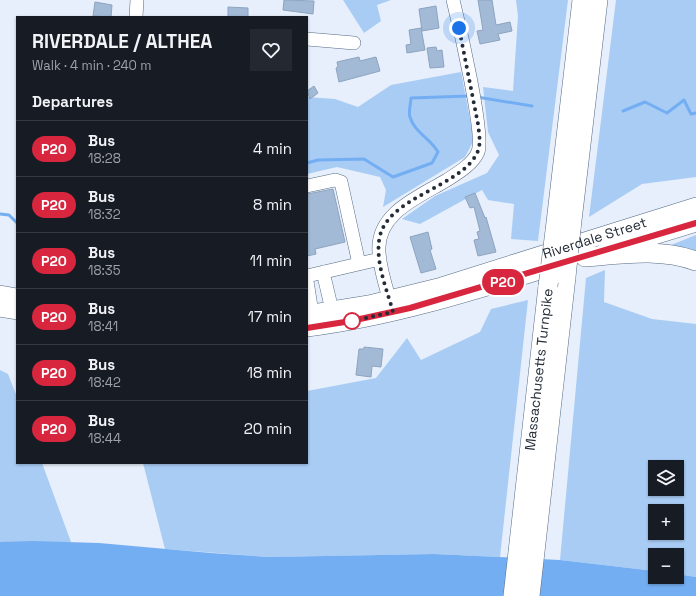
<!DOCTYPE html>
<meta charset="utf-8">
<style>
:root{--surface:#171b24;--page:#242831;--text:#f1f3f6;--muted:#9ea1a6;--line:#363941}
body{margin:0;font-family:"Space Grotesk",sans-serif;background:var(--page);color:var(--text);height:100vh;display:flex;flex-direction:column;font-size:15px;white-space:nowrap}
*{box-sizing:border-box;margin:0}
p{font-size:13px;color:var(--muted)}
.icon{flex:none;width:22px;height:22px;fill:none;stroke:currentColor;stroke-width:2;stroke-linecap:round;stroke-linejoin:round}
.map{position:relative;flex:1;overflow:hidden}
.side{position:absolute;left:16px;top:16px;width:292px;height:448px;display:flex;flex-direction:column;background:var(--surface);border-radius:0px;box-shadow:0 1px 3px #0004}
.side>*{flex:none}
.badge{padding:0 8px;border-radius:13px;font-size:14px;line-height:26px}
.buttons{position:absolute;left:648px;top:460px;display:grid;gap:8px}
.buttons a{display:grid;place-items:center;width:36px;height:36px;border-radius:0px;background:var(--surface);box-shadow:0 1px 3px #0004;font-size:20px}
.you{position:absolute;width:20px;height:20px;margin:-10px;border:3px solid #fff;border-radius:50%;background:#1a73e8;box-shadow:0 0 0 6px #1a73e833}
.map>.badge{position:absolute;translate:-50% -50%;box-shadow:0 0 0 2px #fff}
h2{padding:0 16px;font-size:15px;line-height:36px}
.round{display:grid;place-items:center;flex:none;width:42px;height:42px;border-radius:0px;background:var(--page)}
.overview{display:flex;align-items:center;justify-content:space-between;height:68px;padding:0 16px}
h1{font-size:19px;font-weight:700;line-height:30px}
ul{padding:0;list-style:none}
li{display:flex;align-items:center;gap:12px;height:56px;padding:0 16px;border-top:1px solid var(--line)}
li div{flex:1}
li b{display:block;font-size:15px}
li em{font-style:normal}
li .badge{min-width:44px;font-weight:700;text-align:center}
.map>svg:first-child{display:block}
.green{fill:#a9ccf5;fill-rule:evenodd}
.water{fill:#74aef2}
.lines{fill:none;stroke-linecap:round;stroke-linejoin:round}
.stream{stroke:#74aef2;stroke-width:3}
.building{fill:#a2bad6;stroke:#8da4bf}
.minor-casing{stroke:#566b85;stroke-width:14}
.major-casing{stroke:#566b85;stroke-width:18}
.highway-casing{stroke:#566b85;stroke-width:20}
.minor{stroke:#fff;stroke-width:13}
.major{stroke:#fff;stroke-width:17}
.highway{stroke:#fff;stroke-width:19}
.highway-bridge-casing{stroke:#566b85;stroke-width:20;stroke-linecap:butt}
.highway-bridge{stroke:#fff;stroke-width:19}
.line-casing{stroke:#fff;stroke-width:9}
.line{stroke:#d7263d;stroke-width:6}
.walk{stroke:#232c37;stroke-width:4;stroke-dasharray:0 7.2}
.stop-dot{fill:#fff;stroke:#d7263d;stroke-width:2}
.labels{text-anchor:middle;stroke-width:3;stroke-linejoin:round;paint-order:stroke}
.street-label{font-size:14px;fill:#232c37;stroke:#e6effb}
</style>
<div class="map">
<svg width="696" height="596" viewBox="0 0 696 596">
<rect width="100%" height="100%" fill="#e6effb"/>
<path class="green" d="M 343,0 L 391,0 L 377,5 L 381,21 L 364,33 Z
M 516,0 L 568,0 L 538,241 L 511,239 L 514,204 L 488,200 L 482,190 L 420,224 L 402,219 L 435,196 L 487,173 L 499,155 L 488,132 L 483,87 L 513,91 L 518,16 Z
M 616,0 L 696,0 L 696,177 L 642,184 L 589,217 Z
M 461,72 L 474,140 L 465,157 L 383,207 L 386,190 L 380,177 L 337,167 L 307,174 L 307,97 L 335,99 L 358,107 L 391,85 Z
M 696,235 L 696,254 L 666,247 Z
M 605,270 L 604,302 L 652,319 L 696,324 L 696,577 L 677,574 L 677,555 L 655,555 L 655,571 L 560,560 L 586,278 ZM 655,467 L 677,467 L 677,489 L 655,489 ZM 655,511 L 677,511 L 677,533 L 655,533 Z
M 528,300 L 500,557 L 434,554 L 270,557 L 165,549 L 143,463 L 307,463 L 307,391 L 376,378 L 407,338 L 421,360 L 480,332 L 491,309 Z
M 0,370 L 8,374 L 17,397 L 17,463 L 42,463 L 71,542 L 0,542 Z"/>
<path class="water" d="M 33,541 L 99,543 L 211,553 L 270,557 L 434,554 L 560,560 L 655,571 L 655,577 L 677,577 L 677,574 L 696,577 L 696,596 L 0,596 L 0,542 Z"/>
<g class="lines">
<path class="stream" d="M 477,97 L 532,106
M 623,111 L 645,102 L 667,113 L 684,100 L 691,114 L 696,113
M 307,163 L 318,160 L 364,159 L 393,177 L 432,163 L 438,152 C 431,139 414,132 410,117 C 408,112 411,103 411,98 L 469,96
M 0,214 L 9,215 L 17,223"/>
</g>
<path class="building" d="M 284,0 L 314,1 L 313,14 L 283,10 Z
M 478,0 L 492,0 L 496,25 L 510,22 L 512,31 L 498,34 L 500,40 L 480,44 L 477,31 L 483,30 Z
M 95,2 L 112,5 L 111,17 L 93,16 Z
M 436,6 L 439,28 L 422,31 L 419,9 Z
M 228,7 L 248,8 L 248,17 L 228,17 Z
M 421,28 L 425,50 L 407,53 L 406,45 L 411,44 L 409,30 Z
M 436,47 L 437,51 L 442,50 L 444,67 L 430,68 L 427,48 Z
M 359,57 L 360,61 L 376,57 L 380,71 L 339,82 L 336,68 L 338,67 L 337,62 Z
M 314,86 L 318,93 L 310,99 L 307,91 Z
M 333,189 L 345,242 L 315,249 L 316,254 L 307,256 L 307,194 Z
M 475,193 L 485,218 L 486,217 L 496,252 L 478,256 L 474,240 L 479,239 L 477,232 L 480,231 L 474,207 L 470,208 L 465,197 Z
M 428,232 L 432,249 L 430,250 L 436,269 L 421,273 L 410,237 Z
M 364,347 L 383,349 L 381,367 L 372,366 L 371,377 L 356,375 L 359,349 L 364,349 Z"/>
<g class="lines">
<defs>
<path id="minor" d="M 136,17 L 137,0
M 307,39 L 354,43
M 307,186 L 335,180 L 341,182 L 359,264
M 323,272 L 332,310
M 307,276 L 380,259
M 307,281 L 312,313
M 392,308 C 387,290 380,271 379,252 C 376,213 419,197 447,180 C 458,173 473,164 478,152 C 485,135 459,24 453,0"/>
<g id="major">
<path d="M 605,251 L 696,223"/>
<path d="M 0,294 L 17,297"/>
<path d="M 0,308 L 17,311"/>
<path id="s1" d="M 307,314 L 369,304 L 438,287 L 696,206"/>
<path d="M 307,328 C 394,317 478,290 562,264"/>
</g>
<g id="highway">
<path d="M 571,229 L 598,0"/>
<path d="M 555,231 L 582,0"/>
<path d="M 585,257 C 622,254 660,248 696,261"/>
<path id="s2" d="M 513,596 L 548,286"/>
<path d="M 530,596 L 566,277"/>
</g>
</defs>
<use href="#minor" class="minor-casing"/>
<use href="#major" class="major-casing"/>
<use href="#highway" class="highway-casing"/>
<use href="#minor" class="minor"/>
<use href="#major" class="major"/>
<use href="#highway" class="highway"/>
<defs>
<path id="highway-bridge" d="M 566,277 L 571,229
M 548,286 L 555,231"/>
</defs>
<use href="#highway-bridge" class="highway-bridge-casing"/>
<use href="#highway-bridge" class="highway-bridge"/>
</g>
<g class="lines">
<defs>
<path id="line" d="M 307,328 L 351,321 L 410,308 L 696,223"/>
</defs>
<use href="#line" class="line-casing"/>
<use href="#line" class="line"/>
<path class="walk" d="M 352,321 L 393,312 C 387,290 376,264 379,241 C 384,196 463,188 478,151 C 481,143 479,133 478,124 L 459,28"/>
</g>
<circle class="stop-dot" cx="352" cy="321" r="8"/>
<g class="labels">
<g class="street-label">
<text dy="5" stroke="none"><textPath href="#s1" startOffset="298">Riverdale Street</textPath></text>
<text dy="5" stroke="none"><textPath href="#s2" startOffset="228">Massachusetts Turnpike</textPath></text>
</g>
</g>
</svg>
<div class="buttons">
<a><svg class="icon" aria-label="layers" viewBox="0 0 24 24"><path d="M12 4l9 5-9 5-9-5zM3 14l9 5 9-5"/></svg></a>
<a>+</a>
<a>−</a>
</div>
<div class="you" style="left:459px;top:28px"></div>
<b class="badge" style="left:503px;top:282px;background:#d7263d;color:#fff">P20</b>
<section class="side">
<div class="overview"><div><h1>RIVERDALE / ALTHEA</h1><p>Walk · 4 min · 240 m</p></div><a class="round"><svg class="icon" aria-label="heart" viewBox="0 0 24 24"><path d="M12 20l-8-8c-3-5 5-10 8-4 3-6 11-1 8 4z"/></svg></a></div>
<h2>Departures</h2>
<ul>
<li><span class="badge" style="background:#d7263d;color:#fff">P20</span><div><b>Bus</b><p>18:28</p></div><em>4 min</em></li>
<li><span class="badge" style="background:#d7263d;color:#fff">P20</span><div><b>Bus</b><p>18:32</p></div><em>8 min</em></li>
<li><span class="badge" style="background:#d7263d;color:#fff">P20</span><div><b>Bus</b><p>18:35</p></div><em>11 min</em></li>
<li><span class="badge" style="background:#d7263d;color:#fff">P20</span><div><b>Bus</b><p>18:41</p></div><em>17 min</em></li>
<li><span class="badge" style="background:#d7263d;color:#fff">P20</span><div><b>Bus</b><p>18:42</p></div><em>18 min</em></li>
<li><span class="badge" style="background:#d7263d;color:#fff">P20</span><div><b>Bus</b><p>18:44</p></div><em>20 min</em></li>
</ul>
</section>
</div>
